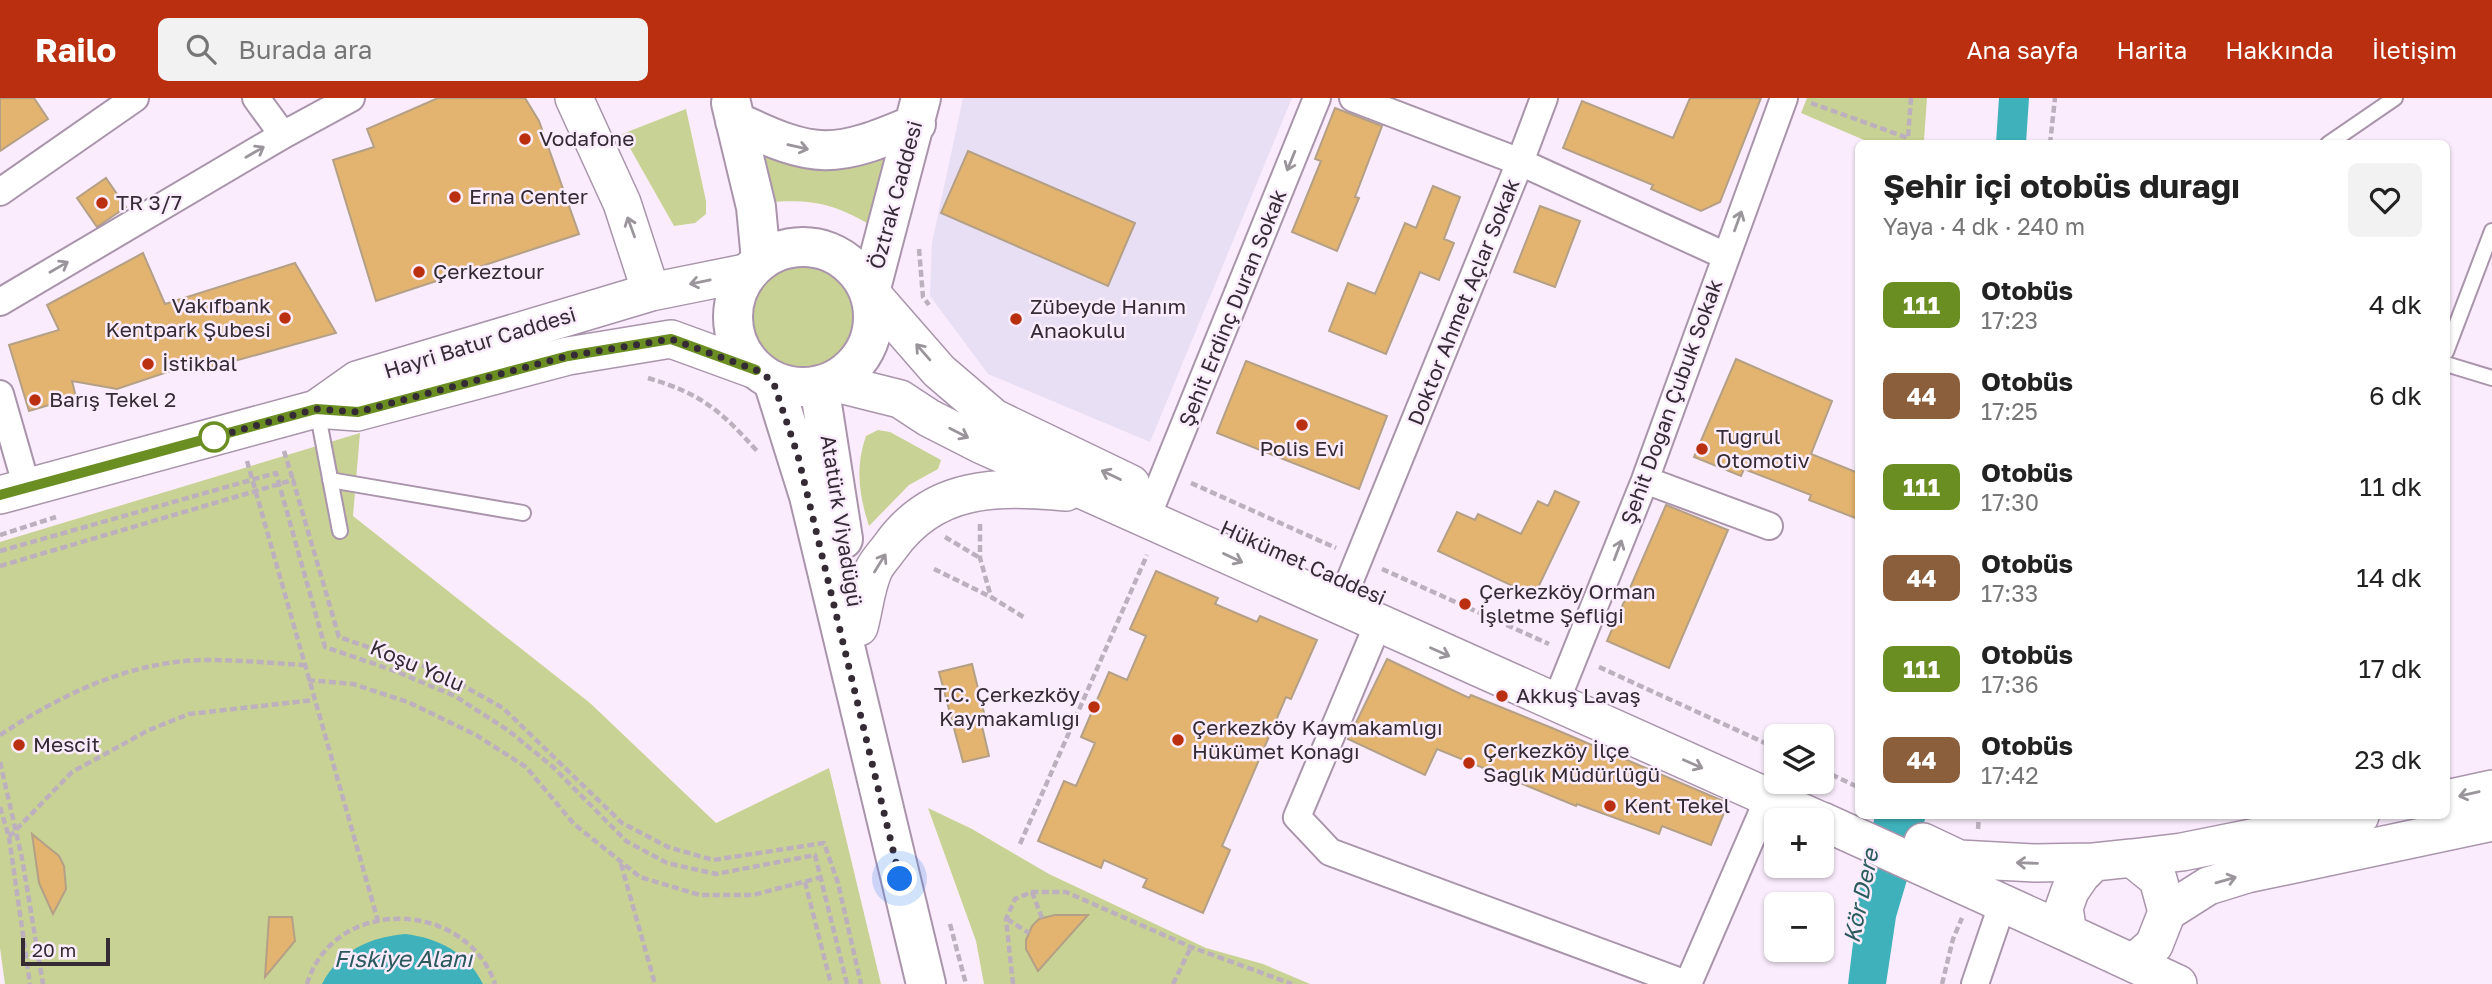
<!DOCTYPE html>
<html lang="tr">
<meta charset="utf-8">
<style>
:root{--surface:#fff;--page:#f2f2f2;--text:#222;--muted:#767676;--accent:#ba2f0f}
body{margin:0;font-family:"Golos Text",sans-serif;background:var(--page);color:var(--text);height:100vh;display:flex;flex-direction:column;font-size:26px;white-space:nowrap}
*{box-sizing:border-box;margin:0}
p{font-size:23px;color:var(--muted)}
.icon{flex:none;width:38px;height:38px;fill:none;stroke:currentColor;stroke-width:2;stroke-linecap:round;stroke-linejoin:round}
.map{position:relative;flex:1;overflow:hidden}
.details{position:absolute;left:1855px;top:42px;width:595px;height:679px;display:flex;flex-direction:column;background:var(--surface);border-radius:10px;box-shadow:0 2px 5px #0004}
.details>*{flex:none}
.badge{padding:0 14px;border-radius:10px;font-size:24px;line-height:46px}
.fabs{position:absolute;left:1764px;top:626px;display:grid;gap:14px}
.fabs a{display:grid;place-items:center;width:70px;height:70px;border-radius:10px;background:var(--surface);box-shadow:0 2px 5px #0004;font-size:35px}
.scale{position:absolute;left:21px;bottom:18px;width:89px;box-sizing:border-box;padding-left:7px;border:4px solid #342b35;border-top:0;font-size:19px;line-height:24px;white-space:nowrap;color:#342b35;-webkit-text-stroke:5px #faecfc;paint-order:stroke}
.you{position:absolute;width:35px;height:35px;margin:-18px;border:5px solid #fff;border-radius:50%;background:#1a73e8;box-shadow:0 0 0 10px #1a73e833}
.map>.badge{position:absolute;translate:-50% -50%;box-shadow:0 0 0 4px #fff}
.round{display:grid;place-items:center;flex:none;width:74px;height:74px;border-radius:10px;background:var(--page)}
.overview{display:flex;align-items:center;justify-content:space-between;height:119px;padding:0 28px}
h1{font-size:33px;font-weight:700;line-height:52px}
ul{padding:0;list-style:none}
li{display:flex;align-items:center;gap:21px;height:91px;padding:0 28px}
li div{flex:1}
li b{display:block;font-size:26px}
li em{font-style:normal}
li .badge{min-width:77px;font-weight:700;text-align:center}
header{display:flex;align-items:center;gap:42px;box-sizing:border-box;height:98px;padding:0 35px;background:var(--accent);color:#fff}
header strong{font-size:33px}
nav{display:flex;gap:38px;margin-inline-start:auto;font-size:24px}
.search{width:490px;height:63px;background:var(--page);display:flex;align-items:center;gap:18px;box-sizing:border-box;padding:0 24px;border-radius:10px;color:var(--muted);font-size:26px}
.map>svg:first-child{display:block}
.education{fill:#e8dff4}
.green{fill:#c8d294}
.water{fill:#3fb1bb}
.building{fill:#e3b370;stroke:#b4a086;stroke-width:2}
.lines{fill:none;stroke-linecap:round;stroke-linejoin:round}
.lane-casing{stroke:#a994ac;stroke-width:18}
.street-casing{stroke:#a994ac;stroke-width:30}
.secondary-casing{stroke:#a994ac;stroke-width:40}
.primary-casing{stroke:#a994ac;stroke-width:42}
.path{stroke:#bcb0be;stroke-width:4.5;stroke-dasharray:7 3.5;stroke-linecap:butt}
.lane{stroke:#fff;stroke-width:14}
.street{stroke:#fff;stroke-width:26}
.secondary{stroke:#fff;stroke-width:37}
.primary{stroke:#fff;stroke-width:38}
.oneway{stroke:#9a959a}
.line-casing{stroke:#fff;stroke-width:16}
.line{stroke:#6b8e23;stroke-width:10}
.walk{stroke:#342b35;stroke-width:7;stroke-dasharray:0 12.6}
.poi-dot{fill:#ba2f0f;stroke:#faecfc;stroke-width:2.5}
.stop-dot{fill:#fff;stroke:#6b8e23;stroke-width:3.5}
.labels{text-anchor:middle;stroke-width:5;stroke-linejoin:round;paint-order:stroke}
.poi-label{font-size:21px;fill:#342b35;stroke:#faecfc;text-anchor:start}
.street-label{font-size:21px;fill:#342b35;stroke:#faecfc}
.water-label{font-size:23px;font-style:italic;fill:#2a5a5e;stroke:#faecfc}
</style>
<header>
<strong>Railo</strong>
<div class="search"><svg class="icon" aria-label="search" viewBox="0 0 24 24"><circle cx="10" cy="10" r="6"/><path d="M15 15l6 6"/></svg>Burada ara</div>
<nav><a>Ana sayfa</a><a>Harita</a><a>Hakkında</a><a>İletişim</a></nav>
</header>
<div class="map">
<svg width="2492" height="886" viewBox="0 0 2492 886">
<rect width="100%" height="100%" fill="#faecfc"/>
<path class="education" d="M 963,0 L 1292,0 L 1150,344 L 988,276 L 930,198 L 932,145 Z"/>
<path class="green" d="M 1807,0 L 1927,0 L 1924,42 L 1922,45 L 1871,45 L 1801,15 Z
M 686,11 L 706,103 L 706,116 L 695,125 L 674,128 L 622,36 Z
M 753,40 L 900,41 L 876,130 C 836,107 817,101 770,104 Z
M748 219a55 55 0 1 1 110 0a55 55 0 1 1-110 0Z
M 878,332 L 890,334 L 941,362 L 938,371 L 909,387 L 869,428 C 859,397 855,370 866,338 Z
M 360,335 L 353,418 L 590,605 L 716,725 L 829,670 L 881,886 L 5,886 L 0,850 L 0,444 Z
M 928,710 L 972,731 L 1049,776 L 1206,850 L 1263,866 L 1310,886 L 984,886 L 976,843 Z"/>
<path class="water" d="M 1999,0 L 2029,0 L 2026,45 L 1996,45 Z
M 1875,718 L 1926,718 L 1896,819 L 1886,886 L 1848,886 L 1862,772 Z
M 405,836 C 438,840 467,854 483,886 L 322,886 C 339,853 370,839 405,836 Z"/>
<path class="building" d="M 0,0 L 34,0 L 48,21 L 0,53 Z
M 438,0 L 525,0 L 539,23 L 579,136 L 376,203 L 333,62 L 374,49 L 367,31 Z
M 1690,0 L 1761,0 L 1720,104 L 1701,113 L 1651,91 L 1653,87 L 1563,50 L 1582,3 L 1673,40 Z
M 1335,10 L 1382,28 L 1355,99 L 1359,100 L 1337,153 L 1292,134 L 1321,63 L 1315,61 Z
M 968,53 L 1135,125 L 1108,188 L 941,115 Z
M 106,80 L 126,109 L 97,129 L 77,100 Z
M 1433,88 L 1460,99 L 1444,141 L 1454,145 L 1439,182 L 1420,174 L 1386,256 L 1329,233 L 1348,185 L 1375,196 L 1405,125 L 1416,130 Z
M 1540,108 L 1580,123 L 1555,189 L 1514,174 Z
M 143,155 L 165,206 L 295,165 L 336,235 L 209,270 L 206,261 L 117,291 L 72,283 L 76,299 L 29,313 L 9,247 L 59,232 L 47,207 Z
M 1736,261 L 1832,303 L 1811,356 L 1858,375 L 1858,421 L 1809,402 L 1811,397 L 1744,371 L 1741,378 L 1694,359 Z
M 1246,263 L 1387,318 L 1359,391 L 1217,335 Z
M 1555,393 L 1579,404 L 1534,498 L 1438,453 L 1457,414 L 1475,422 L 1478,416 L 1521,436 L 1538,403 L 1548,408 Z
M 1666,407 L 1728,432 L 1669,570 L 1607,543 Z
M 1156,473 L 1218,500 L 1215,506 L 1257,524 L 1260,518 L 1317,542 L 1291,601 L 1286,599 L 1222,748 L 1230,752 L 1203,815 L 1143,789 L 1147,781 L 1104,762 L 1101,770 L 1038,743 L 1064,683 L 1076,688 L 1095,645 L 1081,639 L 1109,574 L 1127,582 L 1146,538 L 1130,531 Z
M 1387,561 L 1469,600 L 1471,597 L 1552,630 L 1728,705 L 1711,747 L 1662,728 L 1659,736 L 1577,706 L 1576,708 L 1437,651 L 1425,677 L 1348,641 Z
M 972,566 L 987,627 L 982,628 L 989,658 L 963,664 L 939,574 Z
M 32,736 L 59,758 L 64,768 L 66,791 L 53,816 L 39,785 Z
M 1055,817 L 1088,817 L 1038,873 L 1026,851 L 1026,842 L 1032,828 L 1039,821 Z
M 269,819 L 292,819 L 295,843 L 265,879 Z"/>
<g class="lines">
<defs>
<path id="lane" d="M 2328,46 L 2395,0
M 2446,254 L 2492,133
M 2446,266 L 2492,280
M 317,312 L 340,433
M 330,382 L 523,415"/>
<path id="street" d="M 256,0 L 283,37 L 351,0
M 1544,0 L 1520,64 L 1726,158
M 0,94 L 135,0
M 0,204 L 283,37
M 0,296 L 27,390
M 1645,382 L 1769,428
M 1147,419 L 1317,0
M 1339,509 L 1520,64 L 1353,0
M 1378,526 L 1297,719 L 1330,754 L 1686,886
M 1555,606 L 1645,382 L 1784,0
M 1688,886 L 1769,699
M 1975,886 L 2002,807"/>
<path id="secondary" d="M 574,0 L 622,105 L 651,194
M 870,194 L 939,273 L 994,320 L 1131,386
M 832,284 L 900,301 L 929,320 L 980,346 L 1821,723
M 316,311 L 357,282 L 651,194 L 750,174
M 0,397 L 316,311 L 357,314 L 568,258 L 671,241 L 756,272
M 859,529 C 864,511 866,488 874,471 C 878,463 885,456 890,449 C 934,387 996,388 1066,394
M 2446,701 L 2492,691
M 1822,723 L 2068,835
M 1923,744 L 1959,761 L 2035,765 L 2094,764
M 2132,760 L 2182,754 L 2360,718
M 2167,814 L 2208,788 L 2247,776 L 2492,724
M 2133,865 L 2154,847 L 2167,814 L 2158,781 L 2132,760 L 2094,764 L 2081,777 L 2070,793 L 2064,810 L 2068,835 L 2178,886"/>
<path id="primary" d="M 731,5 L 756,109 L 761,162
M 735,23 C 816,62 834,61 916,26
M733 219a70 70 0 1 1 140 0a70 70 0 1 1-140 0Z
M 870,194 L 921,0
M 773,283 L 809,398 L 926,886
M 819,287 L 843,441"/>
</defs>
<use href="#lane" class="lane-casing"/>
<use href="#street" class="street-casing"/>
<use href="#secondary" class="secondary-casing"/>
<use href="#primary" class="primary-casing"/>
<path class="path" d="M 1811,5 L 1908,40 L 1911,0
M 2050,46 L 2055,0
M 919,151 L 923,199 L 929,207
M 648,280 C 702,296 721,313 757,353
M 284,353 L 293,382
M 247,363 L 378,823
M 1191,385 L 1336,450
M 980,426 L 980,460 L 991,499
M 0,437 L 56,419
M 945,439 L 980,460
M 0,453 L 276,375 L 325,549 L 395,573 L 455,598 L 509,633 L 553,669 L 626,743 L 667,765 L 716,776 L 815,757 L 847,886
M 0,468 L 293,382 L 339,539 L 435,572 L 503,610 L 622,725 L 668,749 L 713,762 L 824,745 L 838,785 L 861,886
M 934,471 L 991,499 L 1025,520
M 1382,471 L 1549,546
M 1599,569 L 1776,650
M 308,582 L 353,586 L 408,604 L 476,637 L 526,669 L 574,726 L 640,779 L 700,797 L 753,797 L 822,779
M 0,637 C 62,596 132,562 208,562 C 240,562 272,565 304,567
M 0,664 L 22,760 L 43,886
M 1822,672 L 1858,689
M 0,709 L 9,739 L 30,886
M 1978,731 L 1979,718
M 9,739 L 72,674 L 149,632 L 189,616 L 314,602
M 1020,746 L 1147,457
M 621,766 L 655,886
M 805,784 L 831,886
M 1032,794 L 1042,820
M 1007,821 L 1029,835
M 950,826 L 966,886
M 307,886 C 334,797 466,801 495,886
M 1013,886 L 1006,821 L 1015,801 L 1032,794 L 1066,794 L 1191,849 L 1292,886
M 1173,886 L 1191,849
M 1942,886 L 1953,841 L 1962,820"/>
<use href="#lane" class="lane"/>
<use href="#street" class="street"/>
<use href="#secondary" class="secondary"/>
<use href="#primary" class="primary"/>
</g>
<defs><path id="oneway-shaft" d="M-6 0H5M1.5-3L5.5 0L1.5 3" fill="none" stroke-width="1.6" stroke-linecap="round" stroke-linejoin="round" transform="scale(1.75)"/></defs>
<g class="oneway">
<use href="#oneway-shaft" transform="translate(798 49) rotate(13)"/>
<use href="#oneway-shaft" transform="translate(255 54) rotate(-30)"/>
<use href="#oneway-shaft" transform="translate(1291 63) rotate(112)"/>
<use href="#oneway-shaft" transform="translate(1738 123) rotate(-70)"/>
<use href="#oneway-shaft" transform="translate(631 129) rotate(-110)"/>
<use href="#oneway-shaft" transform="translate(59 169) rotate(-30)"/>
<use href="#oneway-shaft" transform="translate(700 184) rotate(168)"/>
<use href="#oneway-shaft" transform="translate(923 254) rotate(-131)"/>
<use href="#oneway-shaft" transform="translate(959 335) rotate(27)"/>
<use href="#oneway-shaft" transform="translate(1111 377) rotate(-154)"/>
<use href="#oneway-shaft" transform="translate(1618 452) rotate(-69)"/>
<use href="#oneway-shaft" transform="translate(1233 460) rotate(25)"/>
<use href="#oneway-shaft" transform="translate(880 465) rotate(-58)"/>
<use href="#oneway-shaft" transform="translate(1440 554) rotate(24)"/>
<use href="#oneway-shaft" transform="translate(1693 666) rotate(24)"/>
<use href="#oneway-shaft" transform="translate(2469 696) rotate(167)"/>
<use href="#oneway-shaft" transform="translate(2027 765) rotate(-178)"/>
<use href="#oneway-shaft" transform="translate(2226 782) rotate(-16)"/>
</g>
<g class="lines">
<defs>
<path id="line" d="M 0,397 L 316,311 L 358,314 L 568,258 L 671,241 L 756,272"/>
</defs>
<use href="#line" class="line-casing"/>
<use href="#line" class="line"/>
<path class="walk" d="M 214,339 L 211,340 L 316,311 L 358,314 L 568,258 L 671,241 L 756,272 L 773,283 L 798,358 L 900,781"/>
</g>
<g class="poi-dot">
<circle cx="525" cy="41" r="7"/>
<circle cx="455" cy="99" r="7"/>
<circle cx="102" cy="105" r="7"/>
<circle cx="419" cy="174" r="7"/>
<circle cx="285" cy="220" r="7"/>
<circle cx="1016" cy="221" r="7"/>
<circle cx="148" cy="266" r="7"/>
<circle cx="35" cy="302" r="7"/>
<circle cx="1302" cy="327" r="7"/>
<circle cx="1702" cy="351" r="7"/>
<circle cx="1465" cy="506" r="7"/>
<circle cx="1502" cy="598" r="7"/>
<circle cx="1094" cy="609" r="7"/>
<circle cx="1178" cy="642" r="7"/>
<circle cx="19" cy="647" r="7"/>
<circle cx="1469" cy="665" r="7"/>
<circle cx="1610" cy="708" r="7"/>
</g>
<circle class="stop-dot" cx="214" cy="339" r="14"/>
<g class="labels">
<g class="poi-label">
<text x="539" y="48">Vodafone</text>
<text x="469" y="106">Erna Center</text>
<text x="116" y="112">TR 3/7</text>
<text x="433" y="181">Çerkeztour</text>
<text x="271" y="215" text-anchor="end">Vakıfbank<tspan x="271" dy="24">Kentpark Şubesi</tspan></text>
<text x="1030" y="216">Zübeyde Hanım<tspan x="1030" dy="24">Anaokulu</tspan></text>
<text x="162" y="273">İstikbal</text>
<text x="49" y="309">Barış Tekel 2</text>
<text x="1716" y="346">Tuğrul<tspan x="1716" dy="24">Otomotiv</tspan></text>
<text x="1302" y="358" text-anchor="middle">Polis Evi</text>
<text x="1479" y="501">Çerkezköy Orman<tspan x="1479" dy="24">İşletme Şefliği</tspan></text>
<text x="1080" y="604" text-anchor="end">T.C. Çerkezköy<tspan x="1080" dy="24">Kaymakamlığı</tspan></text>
<text x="1516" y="605">Akkuş Lavaş</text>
<text x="1192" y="637">Çerkezköy Kaymakamlığı<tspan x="1192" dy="24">Hükümet Konağı</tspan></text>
<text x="33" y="654">Mescit</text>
<text x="1483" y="660">Çerkezköy İlçe<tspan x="1483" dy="24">Sağlık Müdürlüğü</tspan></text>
<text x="1624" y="715">Kent Tekel</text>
</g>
<g class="street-label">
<text transform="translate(896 97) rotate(-75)" y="7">Öztrak Caddesi</text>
<text transform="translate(1464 204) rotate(-68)" y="7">Doktor Ahmet Açlar Sokak</text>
<text transform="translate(1233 210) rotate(-68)" y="7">Şehit Erdinç Duran Sokak</text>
<text transform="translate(480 245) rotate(-17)" y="7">Hayri Batur Caddesi</text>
<text transform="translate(1672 304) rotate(-70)" y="7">Şehit Doğan Çubuk Sokak</text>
<text transform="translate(841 423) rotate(81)" y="7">Atatürk Viyadüğü</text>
<text transform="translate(1303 465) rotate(24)" y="7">Hükümet Caddesi</text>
<text transform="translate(417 568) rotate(23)" y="7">Koşu Yolu</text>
</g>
<g class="water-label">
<text transform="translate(1861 798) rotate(-78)" y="8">Kör Dere</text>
<text x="403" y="869">Fıskiye Alanı</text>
</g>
</g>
</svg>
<div class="fabs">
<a><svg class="icon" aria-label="layers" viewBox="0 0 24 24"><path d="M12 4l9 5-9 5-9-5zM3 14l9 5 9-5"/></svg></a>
<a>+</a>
<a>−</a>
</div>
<div class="scale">20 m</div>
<div class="you" style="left:900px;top:781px"></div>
<section class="details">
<div class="overview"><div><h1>Şehir içi otobüs durağı</h1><p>Yaya · 4 dk · 240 m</p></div><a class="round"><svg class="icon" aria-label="heart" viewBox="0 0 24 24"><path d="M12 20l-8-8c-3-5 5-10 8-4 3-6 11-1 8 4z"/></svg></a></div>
<ul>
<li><span class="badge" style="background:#6b8e23;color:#fff">111</span><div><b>Otobüs</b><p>17:23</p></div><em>4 dk</em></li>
<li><span class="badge" style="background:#8b5e3c;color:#fff">44</span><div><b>Otobüs</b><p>17:25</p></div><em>6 dk</em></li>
<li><span class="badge" style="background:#6b8e23;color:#fff">111</span><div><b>Otobüs</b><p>17:30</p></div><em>11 dk</em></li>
<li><span class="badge" style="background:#8b5e3c;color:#fff">44</span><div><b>Otobüs</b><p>17:33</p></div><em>14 dk</em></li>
<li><span class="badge" style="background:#6b8e23;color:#fff">111</span><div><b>Otobüs</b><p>17:36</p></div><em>17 dk</em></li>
<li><span class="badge" style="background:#8b5e3c;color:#fff">44</span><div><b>Otobüs</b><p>17:42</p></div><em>23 dk</em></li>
</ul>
</section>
</div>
